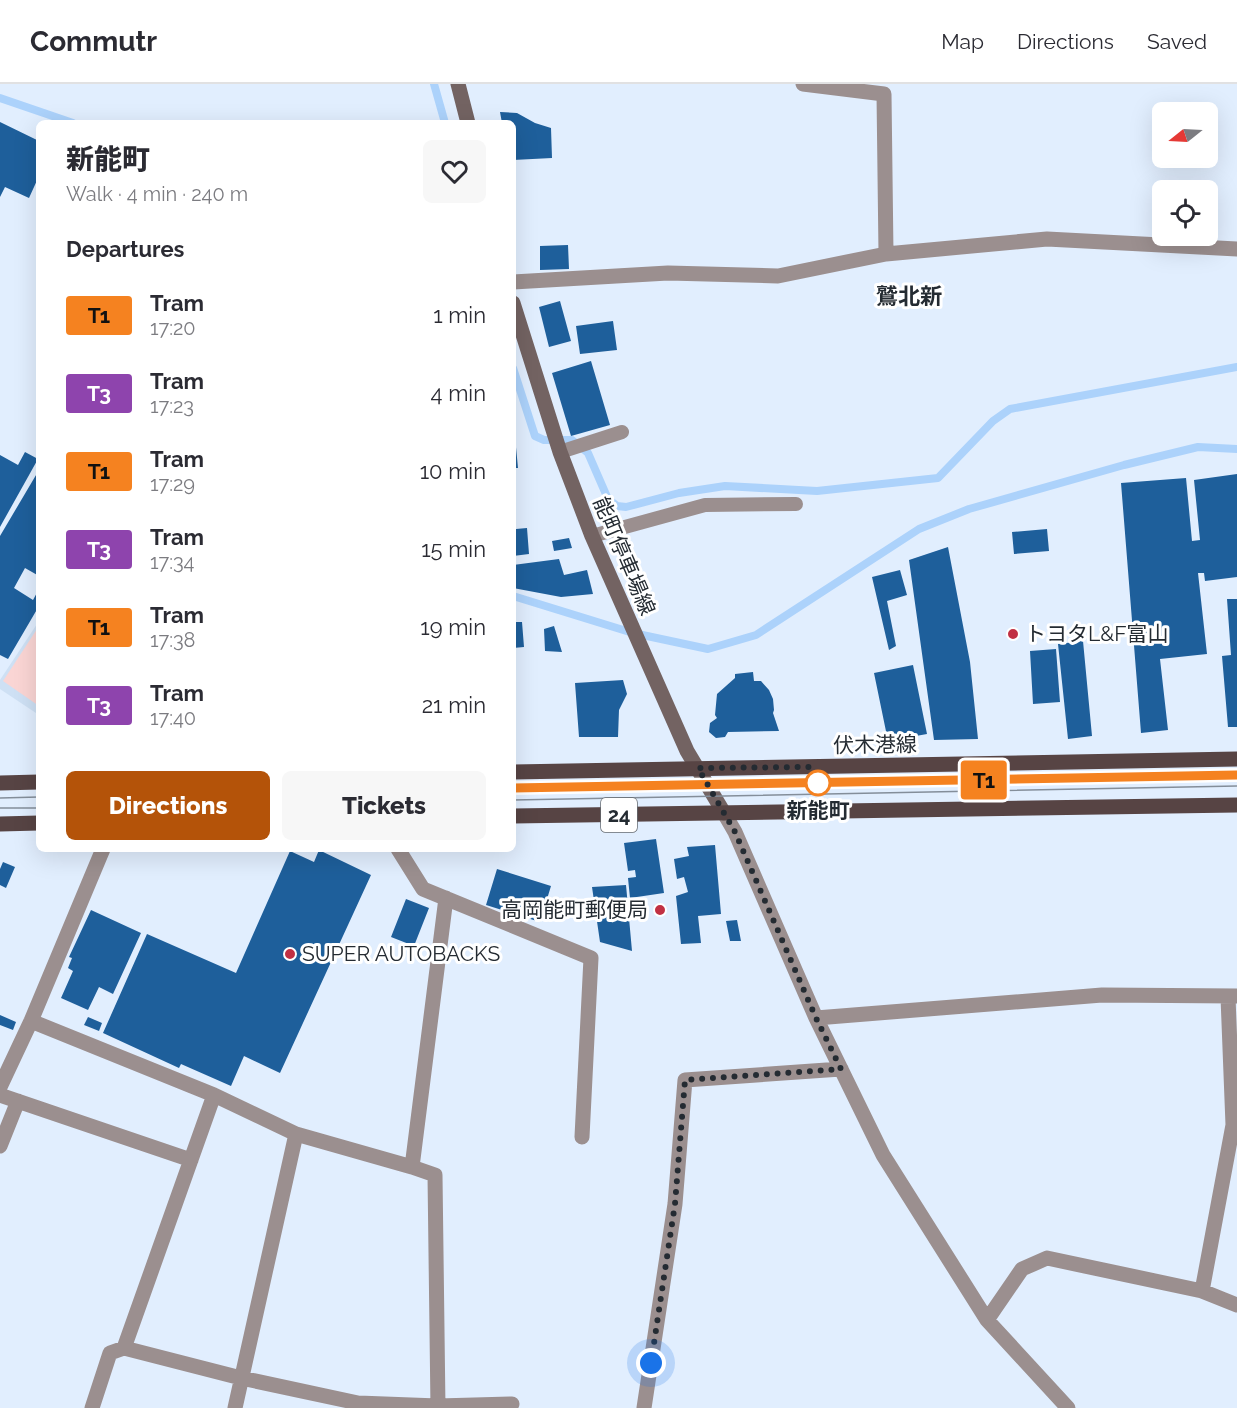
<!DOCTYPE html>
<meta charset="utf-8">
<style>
:root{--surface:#fff;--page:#f7f7f7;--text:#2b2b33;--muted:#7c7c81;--line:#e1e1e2;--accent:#b45309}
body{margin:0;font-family:Raleway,"Noto Sans JP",sans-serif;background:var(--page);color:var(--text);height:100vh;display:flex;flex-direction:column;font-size:22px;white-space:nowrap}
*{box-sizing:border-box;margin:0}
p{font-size:20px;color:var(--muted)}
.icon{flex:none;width:33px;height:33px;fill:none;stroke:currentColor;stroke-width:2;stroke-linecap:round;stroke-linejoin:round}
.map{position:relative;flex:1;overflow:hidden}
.side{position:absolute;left:36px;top:36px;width:480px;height:732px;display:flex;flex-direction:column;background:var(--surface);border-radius:9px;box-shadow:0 6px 24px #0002}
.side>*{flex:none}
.badge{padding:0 12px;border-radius:4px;font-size:21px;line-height:39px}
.needle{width:39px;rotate:252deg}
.controls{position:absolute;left:1152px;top:18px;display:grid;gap:12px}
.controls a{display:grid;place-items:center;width:66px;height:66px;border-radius:9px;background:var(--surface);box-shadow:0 6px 24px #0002;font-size:30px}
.you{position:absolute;width:30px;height:30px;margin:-15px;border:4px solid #fff;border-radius:50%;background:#1a73e8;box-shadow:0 0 0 9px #1a73e833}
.map>.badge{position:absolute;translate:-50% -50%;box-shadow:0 0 0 3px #fff}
h2{padding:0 30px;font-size:22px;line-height:54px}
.round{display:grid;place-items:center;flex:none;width:63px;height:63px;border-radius:9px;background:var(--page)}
.summary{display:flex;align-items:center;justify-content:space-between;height:102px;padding:0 30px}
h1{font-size:28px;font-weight:800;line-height:45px}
.primary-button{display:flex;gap:12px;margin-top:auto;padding:12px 30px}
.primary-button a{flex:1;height:69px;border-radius:9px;background:var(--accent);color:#fff;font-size:24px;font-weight:800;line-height:69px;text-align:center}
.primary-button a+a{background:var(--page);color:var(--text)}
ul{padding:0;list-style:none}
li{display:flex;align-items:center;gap:18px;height:78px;padding:0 30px}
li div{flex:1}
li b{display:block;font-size:22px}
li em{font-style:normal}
li .badge{min-width:66px;font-weight:700;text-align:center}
header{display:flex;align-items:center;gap:36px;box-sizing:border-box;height:84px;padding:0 30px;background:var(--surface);border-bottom:2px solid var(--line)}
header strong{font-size:28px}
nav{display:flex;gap:33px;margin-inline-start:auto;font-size:21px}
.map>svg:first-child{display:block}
.built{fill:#cee0f4}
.green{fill:#fad5d4}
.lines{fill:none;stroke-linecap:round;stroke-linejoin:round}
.stream{stroke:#acd2fb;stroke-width:8}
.building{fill:#1e5f9b}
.service{stroke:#9b8f8f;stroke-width:14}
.minor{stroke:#9b8f8f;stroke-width:15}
.secondary{stroke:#736362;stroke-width:15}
.primary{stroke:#574444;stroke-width:15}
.tram{stroke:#848e9a;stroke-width:1.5}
.line-casing{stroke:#fff;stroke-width:14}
.line{stroke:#f58220;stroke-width:9}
.walk{stroke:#242b32;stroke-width:6;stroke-dasharray:0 10.8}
.poi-dot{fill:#c13043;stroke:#fff;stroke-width:2}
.stop-dot{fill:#fff;stroke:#f58220;stroke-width:3}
.labels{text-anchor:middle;stroke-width:6;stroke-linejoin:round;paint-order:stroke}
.shield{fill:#fff;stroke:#666b70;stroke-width:1.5}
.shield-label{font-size:20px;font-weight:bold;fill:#242b32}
.street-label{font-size:21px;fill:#242b32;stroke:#fff}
.poi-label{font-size:21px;fill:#242b32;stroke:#fff;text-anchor:start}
.stop-label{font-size:21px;font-weight:bold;fill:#242b32;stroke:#fff}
.neighbourhood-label{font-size:22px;font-weight:bold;fill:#242b32;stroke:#fff}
</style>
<header>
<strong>Commutr</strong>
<nav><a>Map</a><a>Directions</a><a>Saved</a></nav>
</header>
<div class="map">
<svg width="1237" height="1324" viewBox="0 0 1237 1324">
<rect width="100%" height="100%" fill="#e1eefe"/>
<path class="built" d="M 39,537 L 39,631 L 0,605 L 0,596 Z"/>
<path class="green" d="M 39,542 L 39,622 L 3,597 Z"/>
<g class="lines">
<path class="stream" d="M 434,0 L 445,39
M 0,14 L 73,39
M 513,284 L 535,352 L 544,356 L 572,356 L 588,369 L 608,415 L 617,422 L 626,423 L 679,409 L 725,402 L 817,407 L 938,394 L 993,337 L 1010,325 L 1237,283
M 513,512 L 633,549 L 708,565 L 756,551 L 919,445 L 969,425 L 1124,381 L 1198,363 L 1237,365"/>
</g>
<path class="building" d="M 500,28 L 517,29 L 535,39 L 551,44 L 552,74 L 513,76 L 513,39 L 502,39 Z
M 0,38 L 39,57 L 39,92 L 29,114 L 5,103 L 0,113 Z
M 568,161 L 569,185 L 540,186 L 540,162 Z
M 560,217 L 571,257 L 549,263 L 539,223 Z
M 613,237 L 617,266 L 580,270 L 576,242 Z
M 591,277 L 610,341 L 571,352 L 552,289 Z
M 513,353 L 515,353 L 518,384 L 513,384 Z
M 25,368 L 38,375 L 0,443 L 0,371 L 18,381 Z
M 39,386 L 39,492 L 25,484 L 14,504 L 33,516 L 39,505 L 39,522 L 8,575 L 0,571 L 0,452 Z
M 1237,390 L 1237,493 L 1205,497 L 1204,489 L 1198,489 L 1207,570 L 1160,575 L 1168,646 L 1141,649 L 1121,399 L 1186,394 L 1192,457 L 1200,456 L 1194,396 Z
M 515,432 L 516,445 L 527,444 L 529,470 L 513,472 L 513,433 Z
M 1047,445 L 1049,467 L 1014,470 L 1012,448 Z
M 569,454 L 572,464 L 554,467 L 552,457 Z
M 948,463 L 970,578 L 978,655 L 934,656 L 909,476 Z
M 559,475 L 564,491 L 587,486 L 593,510 L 561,513 L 513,504 L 513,481 Z
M 900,486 L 907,511 L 887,517 L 896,562 L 889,566 L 872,493 Z
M 1227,515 L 1237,515 L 1237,643 L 1228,643 L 1222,572 L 1231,571 Z
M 513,538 L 522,538 L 524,563 L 513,564 Z
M 554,542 L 562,568 L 545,567 L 544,545 Z
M 1083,557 L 1092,652 L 1068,655 L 1058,560 Z
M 1056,565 L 1060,618 L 1033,620 L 1030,567 Z
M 913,581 L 927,650 L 888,657 L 874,589 Z
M 753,588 L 754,597 L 761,597 L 769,606 L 773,615 L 774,626 L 773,629 L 779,647 L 728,648 L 725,653 L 716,654 L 709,648 L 710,639 L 717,634 L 715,631 L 717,610 L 735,594 L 735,590 Z
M 623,596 L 627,610 L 619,626 L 618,653 L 579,653 L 575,599 Z
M 656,755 L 664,809 L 630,814 L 628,794 L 636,793 L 635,786 L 628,787 L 624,759 Z
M 715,761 L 721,830 L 698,832 L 701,859 L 681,860 L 676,812 L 688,808 L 684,793 L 677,795 L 674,775 L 689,772 L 687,763 Z
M 319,766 L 371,791 L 280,989 L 244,972 L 231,1002 L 181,980 L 179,984 L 103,949 L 147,850 L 236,889 L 290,767 L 314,778 Z
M 3,778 L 15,783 L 6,804 L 0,801 L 0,785 Z
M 497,785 L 551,802 L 540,838 L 486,821 Z
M 626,801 L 632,867 L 600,858 L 592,803 Z
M 406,815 L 429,824 L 414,862 L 391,853 Z
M 91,826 L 141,849 L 113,910 L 99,903 L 88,926 L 61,914 L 73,887 L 68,884 L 72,874 L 69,873 Z
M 737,836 L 741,857 L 730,857 L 726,837 Z
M 0,931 L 16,938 L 13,946 L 0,941 Z
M 88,933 L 102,939 L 99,947 L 84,941 Z"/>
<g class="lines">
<path class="service" d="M 560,368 L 622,348
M 592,452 L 705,421 L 796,420"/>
<path class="minor" d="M 803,0 L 884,10 L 886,170
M 513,198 L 668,189 L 778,192 L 886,170 L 1047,155 L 1237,165
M 724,729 L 735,748 L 816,934 L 883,1071 L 987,1236 L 1068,1324
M 398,765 L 423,805 L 591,874 L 582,1053
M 816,934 L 1102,911 L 1237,912
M 31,937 L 214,1011 L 296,1050 L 412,1083 L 435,1091 L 438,1324
M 0,1003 L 31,937 L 103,765
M 0,1011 L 191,1076
M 0,1062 L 18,1017
M 412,1083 L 446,814
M 1202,1207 L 1233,1041 L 1228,913
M 987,1236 L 1022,1185 L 1047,1174 L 1202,1207 L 1237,1221
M 124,1264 L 241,1294 L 358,1319 L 438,1322 L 512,1320
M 92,1324 L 110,1269 L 124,1264 L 214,1011
M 235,1324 L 296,1050
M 644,1324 L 675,1120 L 685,996 L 841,985"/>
<path class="secondary" d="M 458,0 L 468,39
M 513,219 L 560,368 L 592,452 L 687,667 L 724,729"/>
<path class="primary" d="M 513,688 L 1237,675
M 0,699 L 39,698
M 513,732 L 1237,721
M 0,740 L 39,739"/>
<path class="tram" d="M 513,704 L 1237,691
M 0,714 L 39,713
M 513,716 L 1237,702
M 0,724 L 39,724"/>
</g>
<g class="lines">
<defs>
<path id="line" d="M 513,704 L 1237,691"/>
</defs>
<use href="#line" class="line-casing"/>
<use href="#line" class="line"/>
<path class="walk" d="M 651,1279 L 675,1120 L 685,996 L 841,985 L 816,934 L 735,748 L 698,684 L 811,683 L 818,699"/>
</g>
<g class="poi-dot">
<circle cx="1013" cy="550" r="6"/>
<circle cx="660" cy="826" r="6"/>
<circle cx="290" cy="870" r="6"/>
</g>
<circle class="stop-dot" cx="818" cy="699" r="12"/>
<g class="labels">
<rect class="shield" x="601" y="714" width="36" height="34" rx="4.5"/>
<g class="shield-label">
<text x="619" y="738">24</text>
</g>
<g class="street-label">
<text transform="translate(624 472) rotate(67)" y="7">能町停車場線</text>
<text transform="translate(875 661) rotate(-1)" y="7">伏木港線</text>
</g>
<g class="poi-label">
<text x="1025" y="557">トヨタL&amp;F富山</text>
<text x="648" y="833" text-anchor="end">高岡能町郵便局</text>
<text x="302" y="877">SUPER AUTOBACKS</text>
</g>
<g class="stop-label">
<text x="818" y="734">新能町</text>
</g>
<g class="neighbourhood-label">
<text x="909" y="220">鷲北新</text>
</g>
</g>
</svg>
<div class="controls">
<a><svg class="needle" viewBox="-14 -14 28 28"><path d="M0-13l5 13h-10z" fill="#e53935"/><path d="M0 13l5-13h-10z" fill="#7c7c81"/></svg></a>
<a><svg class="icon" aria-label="locate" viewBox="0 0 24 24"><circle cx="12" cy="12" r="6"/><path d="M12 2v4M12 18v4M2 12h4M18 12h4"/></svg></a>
</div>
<div class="you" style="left:651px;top:1279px"></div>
<b class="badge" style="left:984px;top:696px;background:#f58220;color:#111">T1</b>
<section class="side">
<div class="summary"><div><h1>新能町</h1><p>Walk · 4 min · 240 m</p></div><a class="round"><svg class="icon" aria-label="heart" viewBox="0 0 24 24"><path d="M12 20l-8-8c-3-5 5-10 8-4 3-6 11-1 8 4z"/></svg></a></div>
<h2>Departures</h2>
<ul>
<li><span class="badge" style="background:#f58220;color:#111">T1</span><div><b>Tram</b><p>17:20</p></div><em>1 min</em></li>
<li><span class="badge" style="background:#8e44ad;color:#fff">T3</span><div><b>Tram</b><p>17:23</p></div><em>4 min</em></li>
<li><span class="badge" style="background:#f58220;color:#111">T1</span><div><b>Tram</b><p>17:29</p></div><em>10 min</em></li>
<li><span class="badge" style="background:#8e44ad;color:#fff">T3</span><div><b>Tram</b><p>17:34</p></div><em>15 min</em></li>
<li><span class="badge" style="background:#f58220;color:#111">T1</span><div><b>Tram</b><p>17:38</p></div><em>19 min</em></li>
<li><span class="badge" style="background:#8e44ad;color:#fff">T3</span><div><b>Tram</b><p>17:40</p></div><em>21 min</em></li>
</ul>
<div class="primary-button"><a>Directions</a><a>Tickets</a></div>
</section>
</div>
